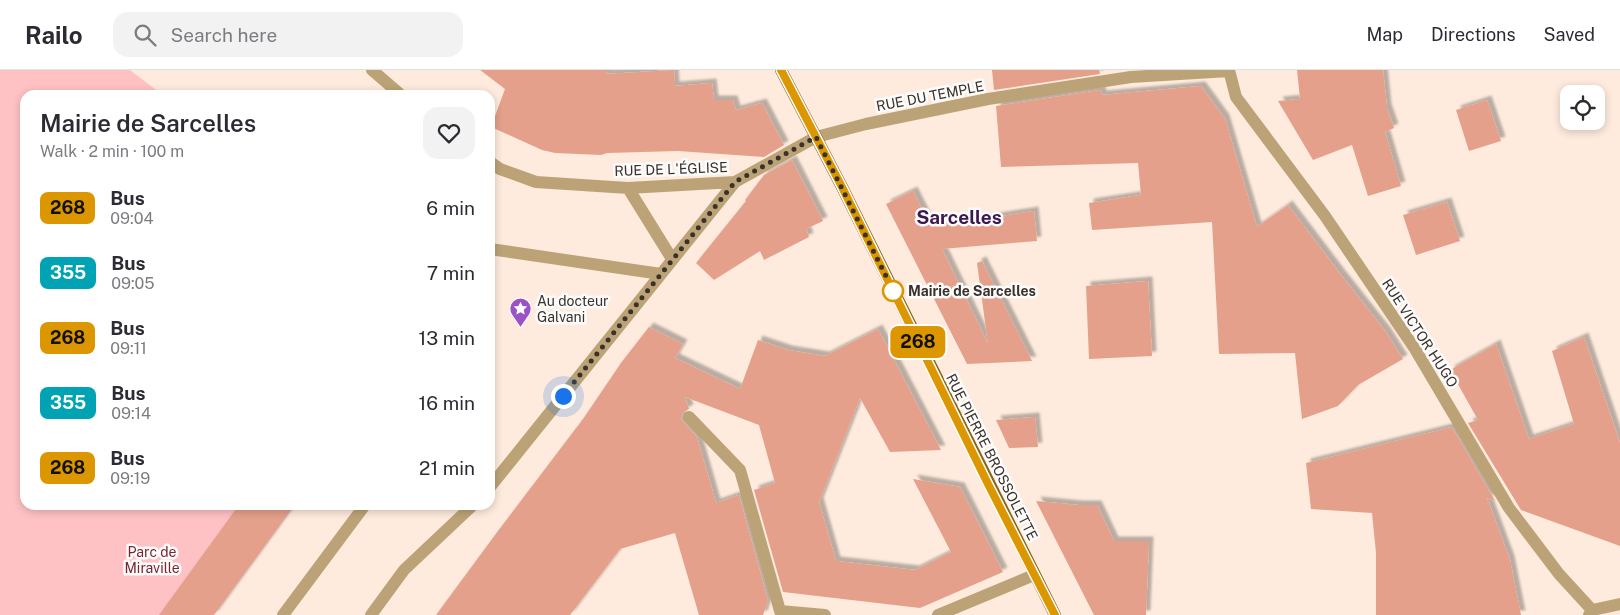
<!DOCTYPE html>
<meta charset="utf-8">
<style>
:root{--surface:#fff;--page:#f2f2f3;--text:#2b2b33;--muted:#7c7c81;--line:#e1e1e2}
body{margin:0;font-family:"Public Sans",sans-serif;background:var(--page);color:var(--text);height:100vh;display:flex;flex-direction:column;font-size:19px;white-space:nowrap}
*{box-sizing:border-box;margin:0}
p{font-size:16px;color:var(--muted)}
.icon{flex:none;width:28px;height:28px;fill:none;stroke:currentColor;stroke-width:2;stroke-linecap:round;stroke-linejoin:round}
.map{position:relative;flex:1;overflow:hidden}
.panel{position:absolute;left:20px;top:20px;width:475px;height:420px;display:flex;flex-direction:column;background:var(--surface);border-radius:15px;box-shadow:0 2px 8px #0003}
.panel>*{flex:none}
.badge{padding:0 10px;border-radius:8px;font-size:18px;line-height:32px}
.tools{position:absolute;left:1560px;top:15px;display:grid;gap:10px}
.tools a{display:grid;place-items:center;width:45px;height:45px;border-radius:10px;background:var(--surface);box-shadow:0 2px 8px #0003;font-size:25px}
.you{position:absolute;width:25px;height:25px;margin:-12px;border:4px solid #fff;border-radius:50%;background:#1a73e8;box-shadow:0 0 0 8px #1a73e833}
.map>.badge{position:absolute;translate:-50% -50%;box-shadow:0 0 0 2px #fff}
.round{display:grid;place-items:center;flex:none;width:52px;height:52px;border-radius:15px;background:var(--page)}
.overview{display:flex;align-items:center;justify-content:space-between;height:85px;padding:0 20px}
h1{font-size:24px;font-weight:600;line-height:38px}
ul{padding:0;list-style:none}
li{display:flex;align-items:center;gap:15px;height:65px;padding:0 20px}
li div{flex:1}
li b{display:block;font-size:19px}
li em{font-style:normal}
li .badge{min-width:55px;font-weight:700;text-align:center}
header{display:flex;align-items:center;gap:30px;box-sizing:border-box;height:70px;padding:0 25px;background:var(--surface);border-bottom:1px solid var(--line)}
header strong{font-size:24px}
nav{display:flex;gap:28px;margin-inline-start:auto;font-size:18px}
.search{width:350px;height:45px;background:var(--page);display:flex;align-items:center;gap:12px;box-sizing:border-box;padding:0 18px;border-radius:15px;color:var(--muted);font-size:19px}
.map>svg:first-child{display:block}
.green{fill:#ffc2c4}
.building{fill:#e4a08a;filter:url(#shadow)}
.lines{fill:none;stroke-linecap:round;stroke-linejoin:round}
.minor{stroke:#bca377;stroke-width:12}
.major{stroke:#876415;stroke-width:12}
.line-casing{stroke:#fff;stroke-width:11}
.line{stroke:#dc9600;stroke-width:8}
.walk{stroke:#3a312a;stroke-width:5;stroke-dasharray:0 9}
.stop-dot{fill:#fff;stroke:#dc9600;stroke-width:2.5}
.labels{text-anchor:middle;stroke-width:5;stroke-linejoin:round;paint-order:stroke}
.street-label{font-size:14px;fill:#3a312a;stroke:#fcfcfc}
.stop-label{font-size:14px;font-weight:bold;fill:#3a312a;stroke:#fcfcfc;text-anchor:start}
.poi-label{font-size:14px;fill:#3a312a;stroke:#fcfcfc;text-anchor:start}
.park-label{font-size:14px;fill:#79242f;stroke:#fcfcfc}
.district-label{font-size:19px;font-weight:bold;fill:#3b184f;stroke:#fcfcfc}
</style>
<header>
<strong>Railo</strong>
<div class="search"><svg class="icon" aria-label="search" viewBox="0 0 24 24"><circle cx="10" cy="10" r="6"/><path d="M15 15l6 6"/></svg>Search here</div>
<nav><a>Map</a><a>Directions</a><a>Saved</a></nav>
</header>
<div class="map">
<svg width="1620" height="545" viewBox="0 0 1620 545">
<defs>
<filter id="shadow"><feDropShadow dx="4.5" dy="-4.5" stdDeviation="1" flood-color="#0004"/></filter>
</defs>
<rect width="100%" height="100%" fill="#feebdd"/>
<path class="green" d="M 0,0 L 130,0 L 163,25 L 25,25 L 25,435 L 295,435 L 214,545 L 0,545 Z"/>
<path class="building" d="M 480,0 L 607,0 L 606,4 L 674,0 L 675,16 L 712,13 L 714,30 L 733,30 L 736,40 L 762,33 L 784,75 L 764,87 L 678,81 L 607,83 L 601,85 L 555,83 L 542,80 L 491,57 L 505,19 Z
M 992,0 L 1099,0 L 1100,4 L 994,20 Z
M 1297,0 L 1383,0 L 1387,38 L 1394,58 L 1385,62 L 1401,116 L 1368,126 L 1352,75 L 1313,90 L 1278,31 L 1300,29 Z
M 1201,16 L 1225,49 L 1257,157 L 1288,135 L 1341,205 L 1386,262 L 1403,289 L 1358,315 L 1338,336 L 1302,349 L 1295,283 L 1219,284 L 1212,152 L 1092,160 L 1089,133 L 1141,125 L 1138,93 L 1001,97 L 996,36 L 1101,20 L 1102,25 Z
M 1487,30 L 1501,71 L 1469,81 L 1456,40 Z
M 792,90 L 823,151 L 806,159 L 809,167 L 764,190 L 760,181 L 714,210 L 696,193 L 746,131 L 745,130 L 764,105 Z
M 913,121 L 931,157 L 1034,141 L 1037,171 L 942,179 L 988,274 L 977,193 L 982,191 L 1032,291 L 967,294 L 886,134 Z
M 1447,132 L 1460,171 L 1416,185 L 1403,145 Z
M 1148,211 L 1152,286 L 1089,289 L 1086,216 Z
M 649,257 L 683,274 L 675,288 L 740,319 L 758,270 L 788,280 L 825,286 L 878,259 L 941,380 L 890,382 L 860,328 L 819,432 L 836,491 L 915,500 L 951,482 L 913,409 L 960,417 L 1003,502 L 920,538 L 783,522 L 754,420 L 775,413 L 759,355 L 685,327 L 689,339 L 683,342 L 681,349 L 697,367 L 716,433 L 739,425 L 768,530 L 763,545 L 699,545 L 675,463 L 620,479 L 570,545 L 436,545 L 498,461 L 583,349 L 621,293 Z
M 1584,267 L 1620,373 L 1620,476 L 1521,440 L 1468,353 L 1478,350 L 1450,300 L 1496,274 L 1529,369 L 1574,354 L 1552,281 Z
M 1035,347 L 1038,377 L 1009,378 L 996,350 Z
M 1452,357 L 1495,431 L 1487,428 L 1510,490 L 1521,545 L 1376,545 L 1376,483 L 1372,443 L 1311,439 L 1306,393 Z
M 1036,431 L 1078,435 L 1097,435 L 1114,471 L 1149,471 L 1146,545 L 1094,545 Z
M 239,435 L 294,435 L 214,545 L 159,545 Z"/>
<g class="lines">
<path class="minor" d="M 372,0 L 401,25
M 1229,0 L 1236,27 L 1325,146 L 1415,279 L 1509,438 L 1559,504 L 1592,540
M 490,92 L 500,99 L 536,112 L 628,118 L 735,112 L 816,67 L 866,54 L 988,29 L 1131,7 L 1229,1
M 628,118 L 672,189
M 490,179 L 661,204
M 689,347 L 740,400 L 780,541 L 825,545
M 490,417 L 735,112
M 283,545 L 365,435
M 371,545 L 404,500 L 473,435
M 938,545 L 1034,505
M 1589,545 L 1592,540 L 1620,534"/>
<path class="major" d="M 781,0 L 842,117 L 1055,545"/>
</g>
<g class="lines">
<defs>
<path id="line" d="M 781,0 L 842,117 L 988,414 L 1055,545"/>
</defs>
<use href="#line" class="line-casing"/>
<use href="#line" class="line"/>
<path class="walk" d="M 563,326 L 735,112 L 816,67 L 894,222 L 893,221"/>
</g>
<defs>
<symbol id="sight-pin" viewBox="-11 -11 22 30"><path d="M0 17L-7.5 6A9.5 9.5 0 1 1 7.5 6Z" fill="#9b52c5" stroke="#fcfcfc"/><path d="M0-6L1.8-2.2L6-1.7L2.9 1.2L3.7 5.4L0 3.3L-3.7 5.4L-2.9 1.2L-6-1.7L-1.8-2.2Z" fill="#fff"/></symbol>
</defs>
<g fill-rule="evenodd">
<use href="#sight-pin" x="508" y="226" width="25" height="34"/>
</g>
<circle class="stop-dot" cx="893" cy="221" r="10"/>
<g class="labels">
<g class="street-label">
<text transform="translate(930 26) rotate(-11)" y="5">RUE DU TEMPLE</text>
<text transform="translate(671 99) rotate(-2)" y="5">RUE DE L'ÉGLISE</text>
<text transform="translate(1420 263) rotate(57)" y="5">RUE VICTOR HUGO</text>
<text transform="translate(992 387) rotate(63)" y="5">RUE PIERRE BROSSOLETTE</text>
</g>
<g class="stop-label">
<text x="908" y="226">Mairie de Sarcelles</text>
</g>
<g class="poi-label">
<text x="537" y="236">Au docteur<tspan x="537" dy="16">Galvani</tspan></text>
</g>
<g class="park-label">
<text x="152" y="487">Parc de<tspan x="152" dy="16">Miraville</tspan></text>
</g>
<g class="district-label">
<text x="959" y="154">Sarcelles</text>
</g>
</g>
</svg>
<div class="tools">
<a><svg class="icon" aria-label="locate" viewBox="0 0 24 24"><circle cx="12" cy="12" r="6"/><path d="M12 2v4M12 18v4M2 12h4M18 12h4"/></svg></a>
</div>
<div class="you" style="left:563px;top:326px"></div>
<b class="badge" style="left:918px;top:272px;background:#dc9600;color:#111">268</b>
<section class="panel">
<div class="overview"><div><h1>Mairie de Sarcelles</h1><p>Walk · 2 min · 100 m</p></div><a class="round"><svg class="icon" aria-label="heart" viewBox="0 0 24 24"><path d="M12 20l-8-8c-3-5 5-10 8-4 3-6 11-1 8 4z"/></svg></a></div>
<ul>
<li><span class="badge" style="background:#dc9600;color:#111">268</span><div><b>Bus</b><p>09:04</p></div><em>6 min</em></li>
<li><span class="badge" style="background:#00a3b4;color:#fff">355</span><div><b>Bus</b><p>09:05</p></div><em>7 min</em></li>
<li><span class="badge" style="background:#dc9600;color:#111">268</span><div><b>Bus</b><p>09:11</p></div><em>13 min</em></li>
<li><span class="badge" style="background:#00a3b4;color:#fff">355</span><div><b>Bus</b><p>09:14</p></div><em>16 min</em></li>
<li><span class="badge" style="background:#dc9600;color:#111">268</span><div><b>Bus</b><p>09:19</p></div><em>21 min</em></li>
</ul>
</section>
</div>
